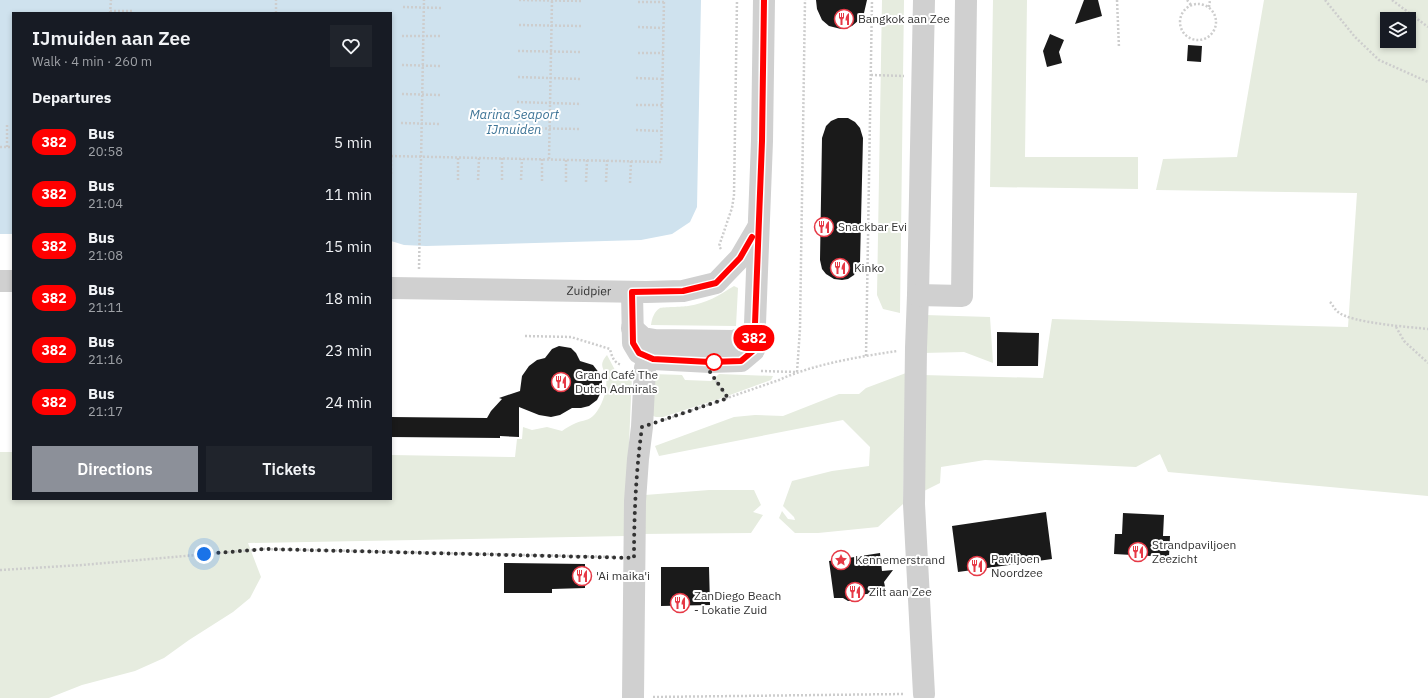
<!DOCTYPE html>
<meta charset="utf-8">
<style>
:root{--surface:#171b24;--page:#20242c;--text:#f1f3f6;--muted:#9ea1a6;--accent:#8c9099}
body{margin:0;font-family:"IBM Plex Sans",sans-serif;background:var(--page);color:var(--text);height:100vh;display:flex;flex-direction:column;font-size:15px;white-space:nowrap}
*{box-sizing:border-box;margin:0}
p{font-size:13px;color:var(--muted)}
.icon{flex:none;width:22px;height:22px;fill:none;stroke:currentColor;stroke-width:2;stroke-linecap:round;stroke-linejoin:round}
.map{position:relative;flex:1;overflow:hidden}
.drawer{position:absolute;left:12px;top:12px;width:380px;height:488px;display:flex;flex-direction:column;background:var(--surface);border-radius:0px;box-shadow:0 2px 6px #0003}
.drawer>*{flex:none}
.badge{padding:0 8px;border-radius:13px;font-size:14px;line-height:26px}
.fabs{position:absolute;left:1380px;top:12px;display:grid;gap:8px}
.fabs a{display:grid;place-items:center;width:36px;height:36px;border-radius:0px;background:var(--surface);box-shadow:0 2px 6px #0003;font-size:20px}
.you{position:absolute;width:20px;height:20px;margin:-10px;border:3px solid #fff;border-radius:50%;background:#1a73e8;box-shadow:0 0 0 6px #1a73e833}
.map>.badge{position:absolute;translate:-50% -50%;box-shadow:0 0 0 2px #fff}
h2{padding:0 20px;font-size:15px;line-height:36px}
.round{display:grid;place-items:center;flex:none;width:42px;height:42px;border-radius:0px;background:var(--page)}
.summary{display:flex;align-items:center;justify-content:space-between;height:68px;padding:0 20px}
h1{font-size:19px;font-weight:600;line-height:30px}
.cta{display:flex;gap:8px;margin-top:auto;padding:8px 20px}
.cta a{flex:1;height:46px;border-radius:0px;background:var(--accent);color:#fff;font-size:16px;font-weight:600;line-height:46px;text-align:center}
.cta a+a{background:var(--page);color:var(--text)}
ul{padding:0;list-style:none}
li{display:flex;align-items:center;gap:12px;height:52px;padding:0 20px}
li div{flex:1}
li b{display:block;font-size:15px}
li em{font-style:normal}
li .badge{min-width:44px;font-weight:700;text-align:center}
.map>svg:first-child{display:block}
.green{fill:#e6ecdf;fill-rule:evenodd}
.water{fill:#cfe2ee}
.building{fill:#1a1a1a}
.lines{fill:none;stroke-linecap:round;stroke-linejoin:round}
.path{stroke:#cdcdcd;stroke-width:2.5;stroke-dasharray:2 2;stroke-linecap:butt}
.minor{stroke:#d0d0d0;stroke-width:22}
.line-casing{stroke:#fff;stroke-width:9}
.line{stroke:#f00;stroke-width:6}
.walk{stroke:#333;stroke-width:4;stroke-dasharray:0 7.2}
.stop-dot{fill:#fff;stroke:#f00;stroke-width:2}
.labels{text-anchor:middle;stroke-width:4;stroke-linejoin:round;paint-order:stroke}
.poi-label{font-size:12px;fill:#333;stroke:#fff;text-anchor:start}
.street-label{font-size:12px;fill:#333;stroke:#fff}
.water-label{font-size:13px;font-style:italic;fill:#3f7597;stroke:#fff}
</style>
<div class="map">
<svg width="1428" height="698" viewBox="0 0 1428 698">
<rect width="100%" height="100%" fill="#fff"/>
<path class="green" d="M 882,0 L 904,0 L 900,313 L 883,309 L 877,295 Z
M 993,0 L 1027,0 L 1025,157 L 1138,157 L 1138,189 L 990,187 Z
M 1264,0 L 1428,0 L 1428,496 L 1168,472 L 1160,454 L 1136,467 L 985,460 L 941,467 L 940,483 L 918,494 L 922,375 L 1043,378 L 1052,319 L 1348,327 L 1357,193 L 1156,190 L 1163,159 L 1237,157 ZM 1387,19 L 1409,19 L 1409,41 L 1387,41 Z
M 734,286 L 738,288 L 736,326 L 651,325 C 652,318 654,312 660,308 C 663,307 682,307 688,306 C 707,303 718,296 734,286 Z
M 925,315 L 990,317 L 993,363 L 964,352 L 923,353 Z
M 607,355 L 615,370 L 632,375 L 625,536 L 248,543 L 261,577 L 250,598 L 233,612 L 189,640 L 164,658 L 135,671 L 82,685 L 49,698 L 0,698 L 0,452 L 13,452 L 13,499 L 391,499 L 391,455 L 515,457 L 517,439 L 522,439 L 523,427 L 532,430 L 547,427 L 562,431 C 566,428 571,425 576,423 C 583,420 589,421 595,414 C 602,405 608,390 606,378 C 604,367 598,366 607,355 Z
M 906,373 L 903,504 L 878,527 L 818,533 L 795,533 L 779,518 L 782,511 L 788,519 L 795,520 L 794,517 L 783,506 L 792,481 L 832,471 L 869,466 L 870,447 L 843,420 L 659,456 L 655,446 L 734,417 L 755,415 L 783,416 L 839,394 L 859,394 L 866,388 Z
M 652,374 L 682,375 L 685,380 L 711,381 L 719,374 L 773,376 L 771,380 L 719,399 L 663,417 L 656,417 L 650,415 Z
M 709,490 L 754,490 L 761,505 L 753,512 L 763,515 L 751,533 L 639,534 L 645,495 Z"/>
<path class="water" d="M 0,0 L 701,0 L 697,207 L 690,222 L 672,234 L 641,240 L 426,246 L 404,245 L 391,241 L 391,13 L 13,13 L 13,234 L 0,234 Z"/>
<path class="building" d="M 816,0 L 867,0 L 864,13 L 859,20 L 852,26 L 841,29 L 829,26 L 822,20 L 817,9 Z
M 1084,0 L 1098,0 L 1102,16 L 1075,24 Z
M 1050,34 L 1064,40 L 1059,52 L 1062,63 L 1047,67 L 1043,51 Z
M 1188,45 L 1202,46 L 1201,62 L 1187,61 Z
M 838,118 L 848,118 L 855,122 L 860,128 L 863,138 L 860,263 L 854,275 L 848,279 L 842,280 L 834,279 L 826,274 L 822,269 L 820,260 L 822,138 L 826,126 L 831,121 Z
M 997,332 L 1039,333 L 1038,366 L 997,366 Z
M 559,346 L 571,348 L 576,353 L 580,361 L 593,365 L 600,374 L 602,381 L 601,392 L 597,400 L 589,406 L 581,408 L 572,408 L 560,415 L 551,417 L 539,415 L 519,407 L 519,437 L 500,436 L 500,438 L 391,437 L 391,417 L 487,418 L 491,411 L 502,399 L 499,398 L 520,391 L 522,376 L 529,366 L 537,360 L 545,358 L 552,349 Z
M 1046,512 L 1052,559 L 958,572 L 952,526 Z
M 1123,513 L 1164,515 L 1163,536 L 1170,536 L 1169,557 L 1114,554 L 1115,534 L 1122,534 Z
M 880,553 L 882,571 L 893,570 L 884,582 L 886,591 L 860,595 L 856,600 L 848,601 L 843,598 L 834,598 L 829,561 Z
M 504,563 L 585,564 L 585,588 L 552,589 L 552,593 L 504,593 Z
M 661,567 L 709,567 L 710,605 L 661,606 Z"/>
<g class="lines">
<path class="path" d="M 519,0 L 583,1
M 1117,0 L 1119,48
M 1187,0 L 1191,5
M 1325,0 L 1355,37 L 1379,60 L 1428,82
M 1392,0 L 1428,27
M 638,2 L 664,2
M1180 22a18 18 0 1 1 36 0a18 18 0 1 1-36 0Z
M 403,7 L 442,8
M 1209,7 L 1210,0
M 110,11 L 134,11
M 110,13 L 111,0
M 276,13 L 276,0
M 519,25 L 582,26
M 638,27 L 663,28
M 402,36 L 441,36
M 518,51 L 582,52
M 638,53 L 663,53
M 402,65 L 440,66
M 871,75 L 904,76
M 518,77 L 581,79
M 636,78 L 662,79
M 402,94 L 440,95
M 517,102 L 581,104
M 636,105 L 662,105
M 401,123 L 440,124
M 517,128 L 581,129
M 636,130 L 661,131
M 0,147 L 13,147
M 7,147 L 7,125
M 391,156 L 661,162 L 664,0
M 549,159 L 552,0
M 391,174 L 391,156
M 458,180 L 458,157
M 478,180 L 479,158
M 502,180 L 502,158
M 521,180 L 522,159
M 542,181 L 542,159
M 566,182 L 566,159
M 586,182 L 587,160
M 606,182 L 607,160
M 630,183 L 631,161
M 721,249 L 719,246 L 732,208 L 734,195 L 737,0
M 419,269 L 424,0
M 1330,302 C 1333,305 1335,310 1338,312 C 1351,323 1410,327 1428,329
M 1396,327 L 1404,341 L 1428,363
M 525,336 L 571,337 L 610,349 C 612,357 614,363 622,365
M 866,356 L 872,0
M 761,371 L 796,372
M 797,372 L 800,329 L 805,0
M 716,381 L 728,398
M 661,421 L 779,380 C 814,364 858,357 897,351
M 0,570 L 82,565 L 265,549 L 615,557
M 653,697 L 904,694"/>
<g class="minor">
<path d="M 924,0 L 918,295 L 916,348 L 914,504 L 924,694"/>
<path d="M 0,281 L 13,281"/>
<path id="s1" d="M 391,288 L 646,292 L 683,291 L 716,283 L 740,258 L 757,229"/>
<path d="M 632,292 L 633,343 L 639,353 L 653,359 L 710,362 L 741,361 L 754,350 L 762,141 L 764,0"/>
<path d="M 918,295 L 962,296 L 966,0"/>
<path d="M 632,328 L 643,338 L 655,340 L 734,341 L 754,334"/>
<path d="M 633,698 L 635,501 L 638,459 L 642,427 L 645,368"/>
</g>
</g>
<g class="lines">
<defs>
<path id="line" d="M 752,237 L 740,258 L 716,283 L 683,291 L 632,292 L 633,343 L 639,353 L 653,359 L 710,362 L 741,361 L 754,350 L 762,141 L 764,0"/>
</defs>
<use href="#line" class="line-casing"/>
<use href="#line" class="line"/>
<path class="walk" d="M 204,554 L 265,549 L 634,558 C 634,514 636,471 642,427 L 728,398 L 708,369 L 714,362"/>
</g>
<defs>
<symbol id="restaurant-ring" viewBox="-11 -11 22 22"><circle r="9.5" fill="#fff" stroke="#e63946" stroke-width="1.5"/><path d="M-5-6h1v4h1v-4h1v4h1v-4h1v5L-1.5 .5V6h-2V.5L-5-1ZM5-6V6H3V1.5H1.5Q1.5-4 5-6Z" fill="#e63946"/></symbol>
<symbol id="sight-ring" viewBox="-11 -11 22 22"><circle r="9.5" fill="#fff" stroke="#e63946" stroke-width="1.5"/><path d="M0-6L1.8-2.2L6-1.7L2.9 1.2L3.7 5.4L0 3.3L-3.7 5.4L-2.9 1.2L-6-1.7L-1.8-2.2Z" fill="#e63946"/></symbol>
</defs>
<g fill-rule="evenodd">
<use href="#restaurant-ring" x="833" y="8" width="22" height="22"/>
<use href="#restaurant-ring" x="813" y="216" width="22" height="22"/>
<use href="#restaurant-ring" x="829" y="257" width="22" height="22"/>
<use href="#restaurant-ring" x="550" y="371" width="22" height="22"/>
<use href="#restaurant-ring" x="1127" y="541" width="22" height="22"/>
<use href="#sight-ring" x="830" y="549" width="22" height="22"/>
<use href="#restaurant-ring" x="966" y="555" width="22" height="22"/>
<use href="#restaurant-ring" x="571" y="565" width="22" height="22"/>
<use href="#restaurant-ring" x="844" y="581" width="22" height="22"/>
<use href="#restaurant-ring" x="669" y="592" width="22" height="22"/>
</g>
<circle class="stop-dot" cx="714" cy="362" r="8"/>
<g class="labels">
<g class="poi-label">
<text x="858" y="23">Bangkok aan Zee</text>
<text x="838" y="231">Snackbar Evi</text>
<text x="854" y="272">Kinko</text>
<text x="575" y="379">Grand Café The<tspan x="575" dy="14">Dutch Admirals</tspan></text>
<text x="1152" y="549">Strandpaviljoen<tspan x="1152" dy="14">Zeezicht</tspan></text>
<text x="991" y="563">Paviljoen<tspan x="991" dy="14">Noordzee</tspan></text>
<text x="855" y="564">Kennemerstrand</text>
<text x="596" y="580">'Ai maika'i</text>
<text x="869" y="596">Zilt aan Zee</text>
<text x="694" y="600">ZanDiego Beach<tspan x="694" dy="14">- Lokatie Zuid</tspan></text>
</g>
<g class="street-label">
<text dy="4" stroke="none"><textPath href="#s1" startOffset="198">Zuidpier</textPath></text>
</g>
<g class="water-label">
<text x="514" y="119">Marina Seaport<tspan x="514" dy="15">IJmuiden</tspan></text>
</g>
</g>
</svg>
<div class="fabs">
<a><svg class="icon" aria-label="layers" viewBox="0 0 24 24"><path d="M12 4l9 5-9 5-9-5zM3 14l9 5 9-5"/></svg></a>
</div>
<div class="you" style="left:204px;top:554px"></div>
<b class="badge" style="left:754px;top:338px;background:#f00;color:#fff">382</b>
<section class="drawer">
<div class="summary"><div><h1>IJmuiden aan Zee</h1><p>Walk · 4 min · 260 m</p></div><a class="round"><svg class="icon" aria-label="heart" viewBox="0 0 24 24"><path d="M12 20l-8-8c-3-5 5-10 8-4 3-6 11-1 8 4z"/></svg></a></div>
<h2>Departures</h2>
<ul>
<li><span class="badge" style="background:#f00;color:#fff">382</span><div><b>Bus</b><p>20:58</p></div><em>5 min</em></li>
<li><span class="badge" style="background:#f00;color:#fff">382</span><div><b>Bus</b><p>21:04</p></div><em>11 min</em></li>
<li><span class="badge" style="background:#f00;color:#fff">382</span><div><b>Bus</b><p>21:08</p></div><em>15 min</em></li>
<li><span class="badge" style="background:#f00;color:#fff">382</span><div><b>Bus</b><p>21:11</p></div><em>18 min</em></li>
<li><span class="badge" style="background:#f00;color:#fff">382</span><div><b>Bus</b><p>21:16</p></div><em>23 min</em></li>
<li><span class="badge" style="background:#f00;color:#fff">382</span><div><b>Bus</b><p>21:17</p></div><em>24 min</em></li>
</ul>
<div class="cta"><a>Directions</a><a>Tickets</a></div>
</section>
</div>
